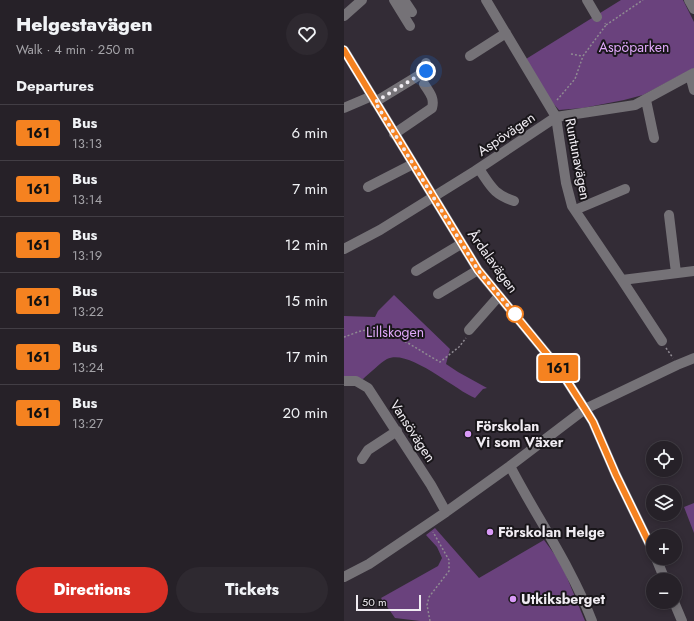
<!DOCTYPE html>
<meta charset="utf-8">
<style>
:root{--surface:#262128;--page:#2e2930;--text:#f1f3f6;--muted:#a4a3a8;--line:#423e45;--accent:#d93025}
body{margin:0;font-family:Jost,sans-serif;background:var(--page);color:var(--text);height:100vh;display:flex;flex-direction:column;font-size:15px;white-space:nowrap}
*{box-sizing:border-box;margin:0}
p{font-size:13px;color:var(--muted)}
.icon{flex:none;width:22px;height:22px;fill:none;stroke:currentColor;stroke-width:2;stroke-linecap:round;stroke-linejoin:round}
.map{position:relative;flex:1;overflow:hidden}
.side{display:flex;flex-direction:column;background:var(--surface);width:344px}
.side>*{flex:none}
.badge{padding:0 8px;border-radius:3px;font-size:14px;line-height:26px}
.fabs{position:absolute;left:302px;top:441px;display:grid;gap:8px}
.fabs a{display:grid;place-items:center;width:36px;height:36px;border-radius:50%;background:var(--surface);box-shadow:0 2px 6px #0003,0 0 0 1px var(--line);font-size:20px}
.scale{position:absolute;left:12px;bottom:10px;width:65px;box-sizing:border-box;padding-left:4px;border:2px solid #f0ecf2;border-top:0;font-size:11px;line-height:14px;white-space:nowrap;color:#f0ecf2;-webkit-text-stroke:3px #19161a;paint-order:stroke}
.you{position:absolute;width:20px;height:20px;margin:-10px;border:3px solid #fff;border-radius:50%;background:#1a73e8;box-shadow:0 0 0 6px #1a73e833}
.map>.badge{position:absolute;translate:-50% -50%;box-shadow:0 0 0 2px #fff}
h2{padding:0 16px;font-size:15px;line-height:36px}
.round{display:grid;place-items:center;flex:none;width:42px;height:42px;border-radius:21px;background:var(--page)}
.overview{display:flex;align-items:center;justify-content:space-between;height:68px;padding:0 16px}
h1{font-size:19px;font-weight:800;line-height:30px}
.primary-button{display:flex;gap:8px;margin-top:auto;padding:8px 16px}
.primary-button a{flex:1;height:46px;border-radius:24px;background:var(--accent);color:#fff;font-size:16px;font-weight:800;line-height:46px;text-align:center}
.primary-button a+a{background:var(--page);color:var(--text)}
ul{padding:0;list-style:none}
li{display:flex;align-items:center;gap:12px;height:56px;padding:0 16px;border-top:1px solid var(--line)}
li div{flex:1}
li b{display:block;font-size:15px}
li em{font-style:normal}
li .badge{min-width:44px;font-weight:700;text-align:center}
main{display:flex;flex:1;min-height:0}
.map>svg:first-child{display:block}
.green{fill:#6a427d}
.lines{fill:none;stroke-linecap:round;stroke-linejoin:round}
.path{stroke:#8f8a92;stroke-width:1.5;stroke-dasharray:2 2;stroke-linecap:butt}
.minor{stroke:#757277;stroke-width:10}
.line-casing{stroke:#fff;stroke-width:9}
.line{stroke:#f58220;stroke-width:6}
.walk{stroke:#f0ecf2;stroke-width:4;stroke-dasharray:0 7.2}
.stop-dot{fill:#fff;stroke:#f58220;stroke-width:2}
.poi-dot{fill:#d99af7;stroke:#19161a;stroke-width:1.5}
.labels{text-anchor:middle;stroke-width:4;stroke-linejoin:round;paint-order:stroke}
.park-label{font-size:14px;fill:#e0a9fa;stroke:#19161a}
.street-label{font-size:14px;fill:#f0ecf2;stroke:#19161a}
.poi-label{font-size:14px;font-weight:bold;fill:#f0ecf2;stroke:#19161a;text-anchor:start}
</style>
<main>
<section class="side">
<div class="overview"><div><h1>Helgestavägen</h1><p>Walk · 4 min · 250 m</p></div><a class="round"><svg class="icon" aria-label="heart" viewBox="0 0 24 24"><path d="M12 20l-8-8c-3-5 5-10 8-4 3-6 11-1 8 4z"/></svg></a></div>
<h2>Departures</h2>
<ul>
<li><span class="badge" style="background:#f58220;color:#111">161</span><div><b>Bus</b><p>13:13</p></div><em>6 min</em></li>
<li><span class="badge" style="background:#f58220;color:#111">161</span><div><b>Bus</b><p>13:14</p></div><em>7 min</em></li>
<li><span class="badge" style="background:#f58220;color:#111">161</span><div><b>Bus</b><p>13:19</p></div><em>12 min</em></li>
<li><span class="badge" style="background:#f58220;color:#111">161</span><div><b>Bus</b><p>13:22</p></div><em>15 min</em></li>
<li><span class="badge" style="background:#f58220;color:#111">161</span><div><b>Bus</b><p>13:24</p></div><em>17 min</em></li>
<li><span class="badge" style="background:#f58220;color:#111">161</span><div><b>Bus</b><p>13:27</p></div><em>20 min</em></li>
</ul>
<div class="primary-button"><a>Directions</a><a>Tickets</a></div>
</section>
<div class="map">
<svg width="350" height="621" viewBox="0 0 350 621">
<rect width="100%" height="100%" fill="#332c36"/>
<path class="green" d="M 277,0 L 339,0 L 350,22 L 350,68 L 299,95 L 280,100 L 239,108 L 215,110 L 207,101 L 182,59 Z
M 50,295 L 106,349 L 102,364 L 114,372 L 143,388 L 139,389 L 131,398 C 110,389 64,348 43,359 C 36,363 25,374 19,379 L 0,377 L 0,316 L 31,317 L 34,311 Z
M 350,503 L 350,533 L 340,507 Z
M 91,528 L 135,578 L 200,540 L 217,563 L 241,621 L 76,621 L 51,618 L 37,598 L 94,566 L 98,558 L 93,547 L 82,535 Z"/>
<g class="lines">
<path class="path" d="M 262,25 L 299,0
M 227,54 L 238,56
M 213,100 L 231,79 L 239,56 L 262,25 L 261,23
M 0,337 C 7,335 16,330 24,330 C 48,329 75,351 96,362 L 115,347 L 122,338
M 322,348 L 329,358
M 86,621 L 83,605 L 85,597 L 105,571 L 105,560 L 89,532"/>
<path class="minor" d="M 50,0 L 66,26
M 60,0 L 68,12
M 142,0 L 212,117 L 222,183 L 228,206 L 278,280 L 350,271
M 243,0 L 253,17
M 345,0 L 350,9
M 0,16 L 18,0
M 0,50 L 134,270 L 216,370 L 241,409 L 249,422 L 272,475 L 309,551
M 126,56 L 162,33
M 346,75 L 350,90
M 302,100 L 310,138
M 31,102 L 82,71 L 83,67 L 82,63
M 0,108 L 28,96
M 50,134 L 88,108 C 91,98 85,92 80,84
M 135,169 C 147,186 149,194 170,201
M 24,187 L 69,164
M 231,210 L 281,189
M 325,215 L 332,273
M 0,249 L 36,230 L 131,171 L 212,117 L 291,105 L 350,73
M 72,271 L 117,244
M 278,280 L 318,341
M 94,294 L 134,270
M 125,330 L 155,296
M 0,381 L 12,381 L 24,388 L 87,485 L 102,512
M 18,459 L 24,450 L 53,431
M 166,466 C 193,518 227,566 248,621
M 312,558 L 321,580
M 0,577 L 25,564 L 102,512 L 166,466 L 241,409 L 333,365 L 350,358
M 330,602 L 338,621"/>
</g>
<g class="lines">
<defs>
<path id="line" d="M 0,50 L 134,270 L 216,370 L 241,409 L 249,422 L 272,475 L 309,551"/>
</defs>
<use href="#line" class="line-casing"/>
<use href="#line" class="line"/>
<path class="walk" d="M 82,71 L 31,102 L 134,270 L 174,318 L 171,314"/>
</g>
<circle class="stop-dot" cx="171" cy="314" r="8"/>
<g class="poi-dot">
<circle cx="124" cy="434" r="4"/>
<circle cx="146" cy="532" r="4"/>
<circle cx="169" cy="599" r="4"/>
</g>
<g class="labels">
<g class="park-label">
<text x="290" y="52">Aspöparken</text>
<text x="51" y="337">Lillskogen</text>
</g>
<g class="street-label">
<text transform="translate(162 134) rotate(-34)" y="5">Aspövägen</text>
<text transform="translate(234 159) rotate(79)" y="5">Runtunavägen</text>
<text transform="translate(149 261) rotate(54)" y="5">Årdalavägen</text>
<text transform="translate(69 431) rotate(57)" y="5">Vansövägen</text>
</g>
<g class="poi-label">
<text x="132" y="431">Förskolan<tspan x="132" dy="16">Vi som Växer</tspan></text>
<text x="154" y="537">Förskolan Helge</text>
<text x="177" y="604">Utkiksberget</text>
</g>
</g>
</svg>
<div class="fabs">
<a><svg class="icon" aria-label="locate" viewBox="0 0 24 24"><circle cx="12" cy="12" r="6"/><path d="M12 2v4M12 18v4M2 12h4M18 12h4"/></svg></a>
<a><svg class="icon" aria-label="layers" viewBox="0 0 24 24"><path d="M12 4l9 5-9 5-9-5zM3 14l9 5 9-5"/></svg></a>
<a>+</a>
<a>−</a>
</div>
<div class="scale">50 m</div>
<div class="you" style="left:82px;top:71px"></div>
<b class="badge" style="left:214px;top:368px;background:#f58220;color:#111">161</b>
</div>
</main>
